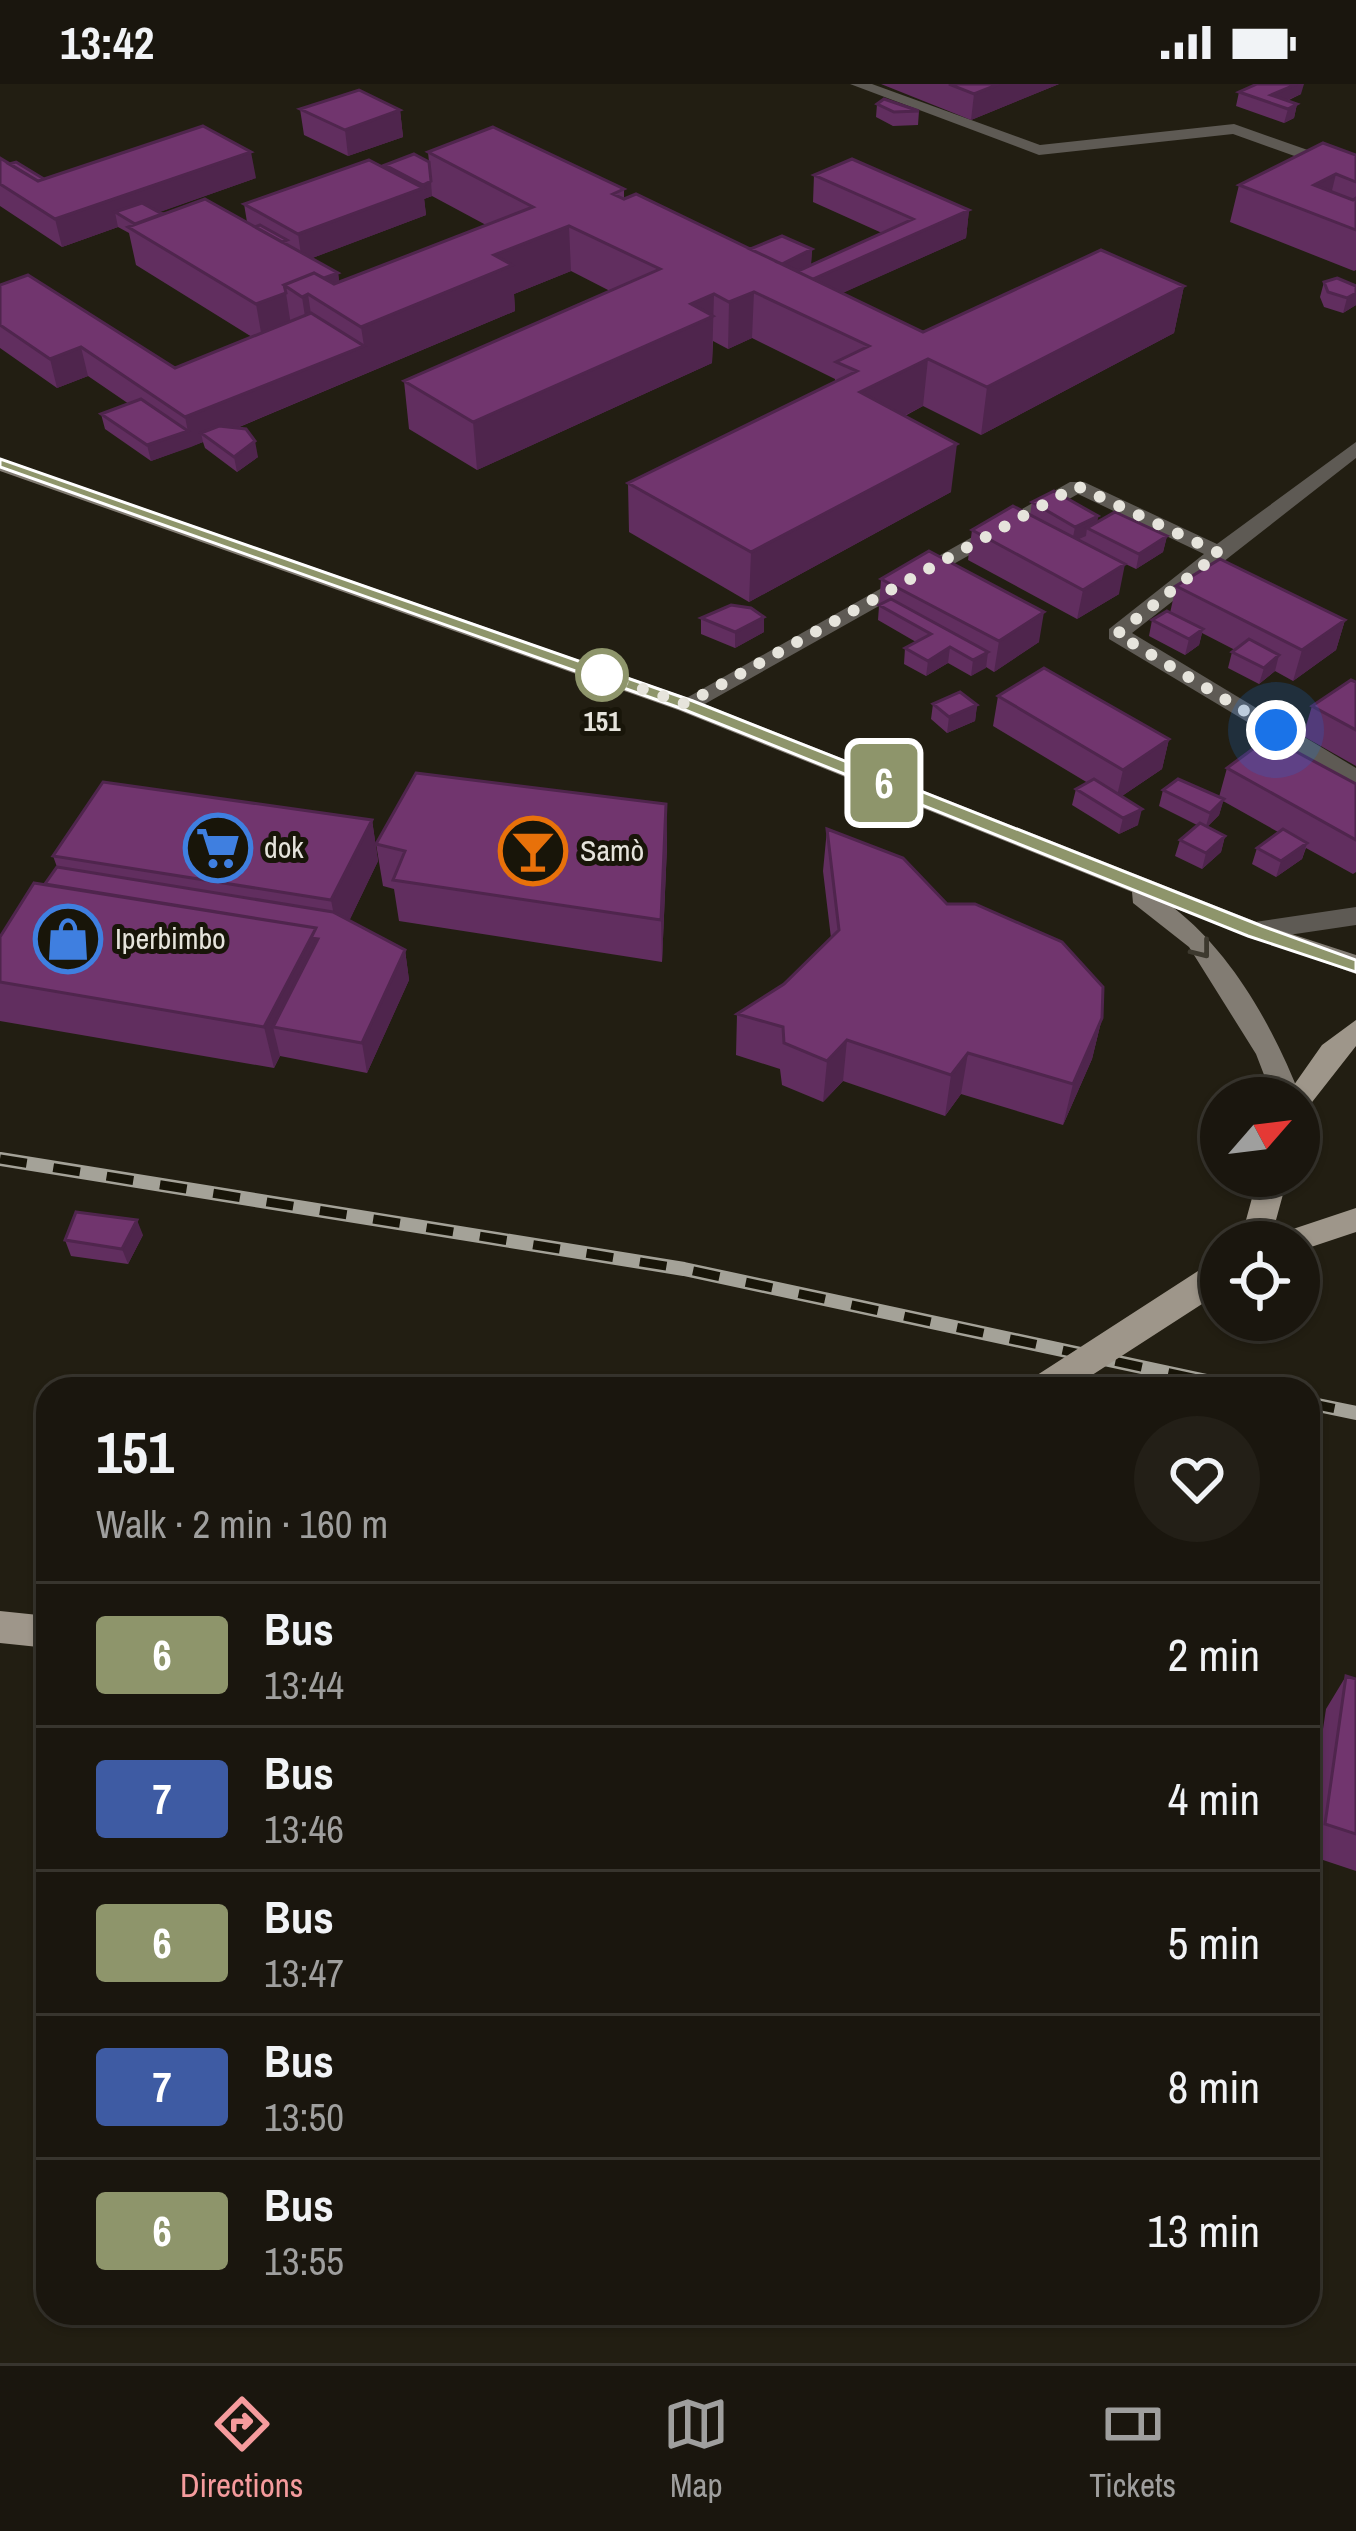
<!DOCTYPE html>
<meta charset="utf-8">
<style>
:root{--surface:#1a160e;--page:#231f17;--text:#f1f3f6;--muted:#9f9f9e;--line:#38352e;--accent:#f59b9d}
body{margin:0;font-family:"Archivo Narrow",sans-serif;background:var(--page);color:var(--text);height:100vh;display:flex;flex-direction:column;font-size:45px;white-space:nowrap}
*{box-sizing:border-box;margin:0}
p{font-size:39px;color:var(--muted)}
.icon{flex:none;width:66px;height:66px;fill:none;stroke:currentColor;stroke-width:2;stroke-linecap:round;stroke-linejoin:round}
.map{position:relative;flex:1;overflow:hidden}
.side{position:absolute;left:36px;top:1293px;width:1284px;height:948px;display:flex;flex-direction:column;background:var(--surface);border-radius:36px;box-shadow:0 3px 9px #0004,0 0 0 3px var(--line)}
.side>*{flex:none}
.badge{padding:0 24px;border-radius:9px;font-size:42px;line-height:78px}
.needle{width:78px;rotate:62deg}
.buttons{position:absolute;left:1200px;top:993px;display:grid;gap:24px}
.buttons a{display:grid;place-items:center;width:120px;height:120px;border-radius:50%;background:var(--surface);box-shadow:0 3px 9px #0004,0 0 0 3px var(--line);font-size:60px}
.you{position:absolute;width:60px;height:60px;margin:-30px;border:9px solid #fff;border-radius:50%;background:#1a73e8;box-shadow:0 0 0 18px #1a73e833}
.map>.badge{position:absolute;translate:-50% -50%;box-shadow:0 0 0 6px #fff}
.round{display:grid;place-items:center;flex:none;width:126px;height:126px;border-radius:63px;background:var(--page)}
.head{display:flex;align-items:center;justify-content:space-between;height:204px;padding:0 60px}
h1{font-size:57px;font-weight:700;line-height:90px}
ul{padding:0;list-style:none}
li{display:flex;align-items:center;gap:36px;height:144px;padding:0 60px;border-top:3px solid var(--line)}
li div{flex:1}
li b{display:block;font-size:45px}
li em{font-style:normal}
li .badge{min-width:132px;font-weight:700;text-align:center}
.status{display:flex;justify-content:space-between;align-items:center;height:84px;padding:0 60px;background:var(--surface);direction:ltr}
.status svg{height:33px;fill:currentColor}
.menu{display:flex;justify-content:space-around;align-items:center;height:168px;border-top:3px solid var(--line);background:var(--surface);font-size:33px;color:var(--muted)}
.menu a{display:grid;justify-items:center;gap:6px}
.menu .selected{color:var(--accent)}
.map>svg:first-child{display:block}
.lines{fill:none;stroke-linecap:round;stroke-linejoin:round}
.lane{fill:#5e5a54;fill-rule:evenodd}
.street{fill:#5e5a54;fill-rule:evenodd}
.secondary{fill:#827c73;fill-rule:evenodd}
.primary{fill:#9e968a;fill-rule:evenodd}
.rail-casing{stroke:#a4a298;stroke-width:14}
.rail{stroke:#181509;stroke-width:9;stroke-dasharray:27;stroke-linecap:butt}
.primary-bridge{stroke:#9e968a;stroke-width:30}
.wall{fill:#612e5f;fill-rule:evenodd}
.shaded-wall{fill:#4f254d}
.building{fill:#71356e;stroke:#4f254d;stroke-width:3}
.oneway{stroke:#3d392e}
.line{fill:#8e956b;stroke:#fff;stroke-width:3}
.walk{stroke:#e6e4dc;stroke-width:12;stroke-dasharray:0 21.6}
.stop-dot{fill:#fff;stroke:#8e956b;stroke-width:6}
.labels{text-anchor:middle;stroke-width:10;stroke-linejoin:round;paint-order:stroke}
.far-stop-label{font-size:27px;font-weight:bold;fill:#e6e4dc;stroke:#181509}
.poi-label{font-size:30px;fill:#e6e4dc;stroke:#181509;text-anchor:start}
</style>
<div class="status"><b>13:42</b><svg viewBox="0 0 49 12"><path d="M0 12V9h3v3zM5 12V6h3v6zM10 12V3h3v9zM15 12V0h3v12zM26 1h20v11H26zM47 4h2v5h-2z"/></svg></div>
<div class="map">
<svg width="1356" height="2279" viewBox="0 0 1356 2279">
<rect width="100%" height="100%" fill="#221e12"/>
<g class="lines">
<path class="lane" d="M 850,0 L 872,0 L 1040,61 L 1234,40 L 1356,83 L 1356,94 L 1233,50 L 1039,71 Z"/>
<path class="street" d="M 1356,358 L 1356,374 L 1132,549 L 1356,684 L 1356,703 L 1109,555 L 1109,545 L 1204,470 L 1078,410 L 694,626 L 686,628 L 674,621 L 1070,398 L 1084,398 L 1217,460 Z
M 1356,823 L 1356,841 L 1255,856 L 1242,847 L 1255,838 Z"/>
<path class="secondary" d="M 0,374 L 694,616 L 1264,841 L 1356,871 L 1356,890 L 1174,824 C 1233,870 1274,945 1301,1014 L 1299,1018 L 1299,1014 L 1273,1014 L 1256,970 L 1189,863 L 1133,819 L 1132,808 L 678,626 L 0,387 Z"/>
<path class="primary" d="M 1356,936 L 1356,962 L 1309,1022 L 1299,1025 L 1299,1014 L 1285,1014 L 1289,1008 L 1322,961 Z
M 1258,1092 L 1288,1092 L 1270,1158 L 1240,1158 Z
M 1356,1124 L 1356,1148 L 1299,1167 L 1299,1158 L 1274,1158 L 1278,1150 Z
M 0,1527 L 48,1532 L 48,1564 L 0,1559 Z"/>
<defs>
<path id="rail" d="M 0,1075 L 684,1185 L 1244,1305
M 1308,1319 L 1356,1329"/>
</defs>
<use href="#rail" class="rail-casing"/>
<use href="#rail" class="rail"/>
<path class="primary-bridge" d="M 1043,1305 L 1221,1190"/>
</g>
<path class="wall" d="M 881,0 L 1059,0 L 971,36 Z
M 1239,8 L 1301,10 L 1287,17 L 1297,20 L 1294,34 L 1284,39 L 1236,22 Z
M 877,20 L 919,27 L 918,41 L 893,42 L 876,33 Z
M 300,25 L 400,26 L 403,53 L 348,72 L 304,51 Z
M 428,68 L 624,105 L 624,115 L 750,165 L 812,165 L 811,180 L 882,149 L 813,118 L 814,91 L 969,126 L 966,154 L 842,209 L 923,248 L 1184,202 L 1174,249 L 981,351 L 923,322 L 905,332 L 951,408 L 749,518 L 629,448 L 628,399 L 835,298 L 835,295 L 752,254 L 728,265 L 713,257 L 712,279 L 477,386 L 409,345 L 404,297 L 610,207 L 571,187 L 514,210 L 515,227 L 237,344 L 258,373 L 237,388 L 205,364 L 203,358 L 151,377 L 105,345 L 101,330 L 129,320 L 88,292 L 57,304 L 0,264 L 0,201 L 175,284 L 252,253 L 136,181 L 129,149 L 118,143 L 62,163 L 0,122 L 0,74 L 44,95 L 256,94 L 159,128 L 247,138 L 244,120 L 386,85 L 385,81 L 429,78 ZM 432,112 L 486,141 L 339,198 L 338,189 L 312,174 L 426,131 L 424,115 Z
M 1356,71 L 1356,186 L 1354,187 L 1230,138 L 1239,101 Z
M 1324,198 L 1356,202 L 1356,221 L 1343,229 L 1324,223 L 1320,213 Z
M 1032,418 L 1098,432 L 1097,439 L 1167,452 L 1163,468 L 1136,485 L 1111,473 L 1119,510 L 1077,535 L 968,476 L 972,446 L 1030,431 Z
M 881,495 L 1039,558 L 994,588 L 986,583 L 971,592 L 948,579 L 926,592 L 904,580 L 905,564 L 916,558 L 878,536 Z
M 1176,502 L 1345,536 L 1336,566 L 1293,597 L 1275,587 L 1259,600 L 1228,584 L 1232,568 L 1235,566 L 1202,549 L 1199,561 L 1185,571 L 1149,552 L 1152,536 L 1170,529 Z
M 764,533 L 764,548 L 735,564 L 701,550 L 701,534 Z
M 1356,598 L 1356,682 L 1303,652 L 1312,622 Z
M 998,612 L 1169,655 L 1162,685 L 1122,712 L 1138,741 L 1119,750 L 1072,721 L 1076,705 L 1088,699 L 993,642 Z
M 933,620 L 977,621 L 975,637 L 947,649 L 931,635 Z
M 1227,684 L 1356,700 L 1356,788 L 1353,790 L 1306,764 L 1302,775 L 1276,793 L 1252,780 L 1257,764 L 1278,748 L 1223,717 L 1219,731 L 1207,743 L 1225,752 L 1221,768 L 1202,785 L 1175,772 L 1180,756 L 1197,741 L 1159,722 L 1163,706 L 1219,713 Z
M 666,720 L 667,762 L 662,878 L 399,837 L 394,805 L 383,802 L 376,760 Z
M 372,736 L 378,777 L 349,837 L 405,866 L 409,896 L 367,989 L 280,972 L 274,984 L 0,937 L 0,853 L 45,800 L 57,783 L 53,772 Z
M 827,745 L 947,820 L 1102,934 L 1092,975 L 1063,1041 L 961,1010 L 945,1032 L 843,997 L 823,1018 L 782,1001 L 780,985 L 736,971 L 737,930 L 784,900 L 831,854 L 823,787 Z
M 143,1151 L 128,1180 L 71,1172 L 65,1156 Z
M 1346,1592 L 1356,1595 L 1356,1787 L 1308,1771 L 1308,1745 L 1326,1625 Z"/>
<path class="shaded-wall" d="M 999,0 L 1059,0 L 971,36 L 974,10 Z
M 1297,0 L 1304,0 L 1301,10 L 1276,21 L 1271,11 Z
M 1297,20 L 1294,34 L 1284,39 L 1288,25 Z
M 400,26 L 403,53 L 348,72 L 345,46 Z
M 251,68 L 256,94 L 132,138 L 115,128 L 118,143 L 62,163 L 55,135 Z
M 1336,90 L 1327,127 L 1314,101 Z
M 431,97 L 432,112 L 424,115 L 423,101 Z
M 423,104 L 426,131 L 302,178 L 298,150 Z
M 969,126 L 966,154 L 798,229 L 792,204 Z
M 569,142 L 571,187 L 514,210 L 515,227 L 210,355 L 201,349 L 203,358 L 191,363 L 185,333 L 364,262 L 361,243 L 494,171 Z
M 812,165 L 811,180 L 782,194 L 782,180 Z
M 338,189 L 343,227 L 308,210 L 315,257 L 309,259 L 302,213 L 292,206 Z
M 1184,202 L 1174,249 L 981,351 L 987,303 Z
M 754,208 L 752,254 L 728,265 L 729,218 Z
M 286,209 L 292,248 L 263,260 L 256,220 Z
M 1356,209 L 1356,221 L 1343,229 L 1347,214 Z
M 714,210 L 712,279 L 477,386 L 473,338 L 691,220 Z
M 81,263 L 88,292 L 57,304 L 50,275 Z
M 928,275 L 923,322 L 856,356 L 860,308 Z
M 188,347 L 191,363 L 151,377 L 147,361 Z
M 255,357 L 258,373 L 237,388 L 234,373 Z
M 957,360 L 951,408 L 749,518 L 751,468 Z
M 1098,432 L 1095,448 L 1087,444 L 1086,452 L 1072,458 L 1075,443 Z
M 1167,452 L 1163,468 L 1136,485 L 1139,470 Z
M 1125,480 L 1119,510 L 1077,535 L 1083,506 Z
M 1044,528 L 1039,558 L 994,588 L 999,557 Z
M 764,533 L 764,548 L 735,564 L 735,548 Z
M 1345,536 L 1336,566 L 1293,597 L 1302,566 Z
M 1203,545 L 1199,561 L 1185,571 L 1189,555 Z
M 950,563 L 948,579 L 926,592 L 928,577 Z
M 988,568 L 986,584 L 971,592 L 973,576 Z
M 1279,571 L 1275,587 L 1259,600 L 1264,584 Z
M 977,621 L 975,637 L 947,649 L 949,633 Z
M 1169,655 L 1162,685 L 1116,716 L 1123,686 Z
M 1224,715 L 1219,731 L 1205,745 L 1210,729 Z
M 666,720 L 667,762 L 662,878 L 661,836 Z
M 1142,725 L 1138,741 L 1119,750 L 1123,734 Z
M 372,736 L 378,777 L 339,858 L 331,816 Z
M 1225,752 L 1221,768 L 1202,785 L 1206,769 Z
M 1307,759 L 1302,775 L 1276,793 L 1281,777 Z
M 316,844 L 324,886 L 273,943 L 280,972 L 274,984 L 264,943 Z
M 405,866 L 409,896 L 367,989 L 362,959 Z
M 1102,934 L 1092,975 L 1063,1041 L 1073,1000 Z
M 847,956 L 843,997 L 823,1018 L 827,977 Z
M 968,969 L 961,1010 L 945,1032 L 951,991 Z
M 137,1136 L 143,1151 L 128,1180 L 122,1165 Z"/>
<path class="building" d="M 949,0 L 999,0 L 974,10 Z
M 1257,0 L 1297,0 L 1271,11 L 1297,20 L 1288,25 L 1239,8 Z
M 359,6 L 400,26 L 345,46 L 300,25 Z
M 884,15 L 919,27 L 894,28 L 877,20 Z
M 203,42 L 251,68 L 55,135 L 0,100 L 0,74 L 38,97 Z
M 493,43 L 624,105 L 613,110 L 624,115 L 636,110 L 923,248 L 1101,166 L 1184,202 L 987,303 L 928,275 L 860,308 L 957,360 L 751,468 L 628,399 L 857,287 L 836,278 L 869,262 L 754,208 L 729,218 L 714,210 L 691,220 L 713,232 L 473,338 L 404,297 L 660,185 L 569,142 L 494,171 L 512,181 L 361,243 L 308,210 L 302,213 L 284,201 L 314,189 L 334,200 L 533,123 L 428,68 Z
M 1323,59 L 1356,71 L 1356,98 L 1336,90 L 1314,101 L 1353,116 L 1356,114 L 1356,146 L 1239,101 Z
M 414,70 L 429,78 L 431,97 L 423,101 L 385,81 Z
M 852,75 L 969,126 L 813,195 L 775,177 L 798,187 L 913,135 L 814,91 Z
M 369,76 L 423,104 L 298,150 L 244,120 Z
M 16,78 L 44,95 L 38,97 L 9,80 Z
M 205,115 L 338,189 L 324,194 L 314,189 L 284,201 L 286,209 L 256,220 L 128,143 Z
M 142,119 L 162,130 L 135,140 L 115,128 Z
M 260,141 L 287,156 L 282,158 L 255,143 Z
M 782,152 L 812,165 L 782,180 L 750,165 Z
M 28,191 L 175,284 L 311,229 L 364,262 L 185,333 L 81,263 L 50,275 L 0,241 L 0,201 Z
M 1337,194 L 1356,202 L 1356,209 L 1347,214 L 1328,208 L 1324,198 Z
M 141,315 L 188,347 L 147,361 L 101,330 Z
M 219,342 L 246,345 L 255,357 L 234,373 L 201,349 Z
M 1054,407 L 1098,432 L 1075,443 L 1032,418 Z
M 1013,422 L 1125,480 L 1083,506 L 972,446 Z
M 1115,428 L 1167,452 L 1139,470 L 1087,444 Z
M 929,467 L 1044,528 L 999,557 L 881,495 Z
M 1220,475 L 1345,536 L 1302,566 L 1176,502 Z
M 891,515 L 988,568 L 973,576 L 950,563 L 928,577 L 905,564 L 931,550 L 879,521 Z
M 731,521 L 751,524 L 764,533 L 735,548 L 701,534 Z
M 1167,527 L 1203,545 L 1189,555 L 1152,536 Z
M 1249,555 L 1279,571 L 1264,584 L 1232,568 Z
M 1044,584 L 1169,655 L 1123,686 L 998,612 Z
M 1351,596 L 1356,598 L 1356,646 L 1312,622 Z
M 960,608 L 977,621 L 949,633 L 933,620 Z
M 1269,653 L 1356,700 L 1356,756 L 1227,684 Z
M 416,689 L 666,720 L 661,836 L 393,796 L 405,767 L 376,760 Z
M 1094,695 L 1142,725 L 1123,734 L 1076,705 Z
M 1178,695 L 1224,715 L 1210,729 L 1163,706 Z
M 103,698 L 372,736 L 331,816 L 53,772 Z
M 1200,739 L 1225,752 L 1206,769 L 1180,756 Z
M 827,745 L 903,774 L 947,820 L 975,820 L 1062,858 L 1103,903 L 1102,934 L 1073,1000 L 968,969 L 951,991 L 847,956 L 827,977 L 784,959 L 783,943 L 737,930 L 784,900 L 839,846 Z
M 1283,745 L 1307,759 L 1281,777 L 1257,764 Z
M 57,783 L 333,828 L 405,866 L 362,959 L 273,943 L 318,855 L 311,854 L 316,844 L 45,800 Z
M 34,799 L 316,844 L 264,943 L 0,898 L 0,853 Z
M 76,1128 L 137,1136 L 122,1165 L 65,1156 Z
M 1346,1592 L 1356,1595 L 1356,1750 L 1325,1740 Z"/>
<defs><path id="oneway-chevron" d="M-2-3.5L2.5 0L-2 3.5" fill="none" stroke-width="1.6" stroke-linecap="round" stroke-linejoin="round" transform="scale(3)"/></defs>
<use class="oneway" href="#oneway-chevron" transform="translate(1202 866) rotate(52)"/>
<path class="line" d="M 0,375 L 693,617 L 1262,842 L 1356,876 L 1356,888 L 1248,852 L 680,624 L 0,383 Z"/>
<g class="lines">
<path class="walk" d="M 602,591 L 686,620 L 1077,402 L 1219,469 L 1117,550 L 1276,646"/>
</g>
<defs>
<symbol id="supermarket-ring" viewBox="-11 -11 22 22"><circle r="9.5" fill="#181509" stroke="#3f7fe0" stroke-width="1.5"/><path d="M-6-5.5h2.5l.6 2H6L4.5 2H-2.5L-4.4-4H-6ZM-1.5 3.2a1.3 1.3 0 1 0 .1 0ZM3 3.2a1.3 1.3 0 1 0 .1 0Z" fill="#3f7fe0"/></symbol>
<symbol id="bar-ring" viewBox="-11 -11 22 22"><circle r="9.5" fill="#181509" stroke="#e8710a" stroke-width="1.5"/><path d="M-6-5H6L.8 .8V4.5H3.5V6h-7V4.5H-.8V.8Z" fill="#e8710a"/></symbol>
<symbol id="shop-ring" viewBox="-11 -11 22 22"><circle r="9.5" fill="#181509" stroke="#3f7fe0" stroke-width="1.5"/><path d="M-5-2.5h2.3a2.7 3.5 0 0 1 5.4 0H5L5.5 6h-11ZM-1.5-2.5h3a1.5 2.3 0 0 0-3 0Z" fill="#3f7fe0"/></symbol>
</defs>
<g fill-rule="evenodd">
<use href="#supermarket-ring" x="180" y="726" width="76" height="76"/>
<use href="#bar-ring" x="495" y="729" width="76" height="76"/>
<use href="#shop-ring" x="30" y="817" width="76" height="76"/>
</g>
<circle class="stop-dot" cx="602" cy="591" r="24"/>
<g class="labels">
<g class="far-stop-label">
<text x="602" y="647">151</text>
</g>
<g class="poi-label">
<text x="264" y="774">dok</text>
<text x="580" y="777">Samò</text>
<text x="115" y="865">Iperbimbo</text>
</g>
</g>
</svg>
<div class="buttons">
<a><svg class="needle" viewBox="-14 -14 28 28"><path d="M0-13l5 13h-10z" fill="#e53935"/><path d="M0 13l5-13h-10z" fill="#9f9f9e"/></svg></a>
<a><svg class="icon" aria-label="locate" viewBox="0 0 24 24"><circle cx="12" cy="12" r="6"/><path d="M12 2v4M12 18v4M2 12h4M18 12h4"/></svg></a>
</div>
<div class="you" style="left:1276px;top:646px"></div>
<b class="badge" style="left:884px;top:699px;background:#8e956b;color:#fff">6</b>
<section class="side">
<div class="head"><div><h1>151</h1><p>Walk · 2 min · 160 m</p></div><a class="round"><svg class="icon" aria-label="heart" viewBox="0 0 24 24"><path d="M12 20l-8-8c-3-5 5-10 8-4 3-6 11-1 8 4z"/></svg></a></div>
<ul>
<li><span class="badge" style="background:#8e956b;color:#fff">6</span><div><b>Bus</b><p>13:44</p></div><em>2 min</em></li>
<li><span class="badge" style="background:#3e5ba3;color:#fff">7</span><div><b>Bus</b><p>13:46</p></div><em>4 min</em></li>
<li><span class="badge" style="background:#8e956b;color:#fff">6</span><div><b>Bus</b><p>13:47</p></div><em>5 min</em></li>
<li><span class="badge" style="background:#3e5ba3;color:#fff">7</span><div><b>Bus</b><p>13:50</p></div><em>8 min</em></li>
<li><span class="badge" style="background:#8e956b;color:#fff">6</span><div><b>Bus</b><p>13:55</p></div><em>13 min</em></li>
</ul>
</section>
</div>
<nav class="menu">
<a class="selected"><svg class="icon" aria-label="directions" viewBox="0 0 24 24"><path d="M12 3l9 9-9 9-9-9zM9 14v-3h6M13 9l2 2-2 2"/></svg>Directions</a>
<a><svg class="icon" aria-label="map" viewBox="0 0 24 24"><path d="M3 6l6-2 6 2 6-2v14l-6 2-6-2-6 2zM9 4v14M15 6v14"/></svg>Map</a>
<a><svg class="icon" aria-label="tickets" viewBox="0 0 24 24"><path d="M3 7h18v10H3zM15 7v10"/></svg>Tickets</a>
</nav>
